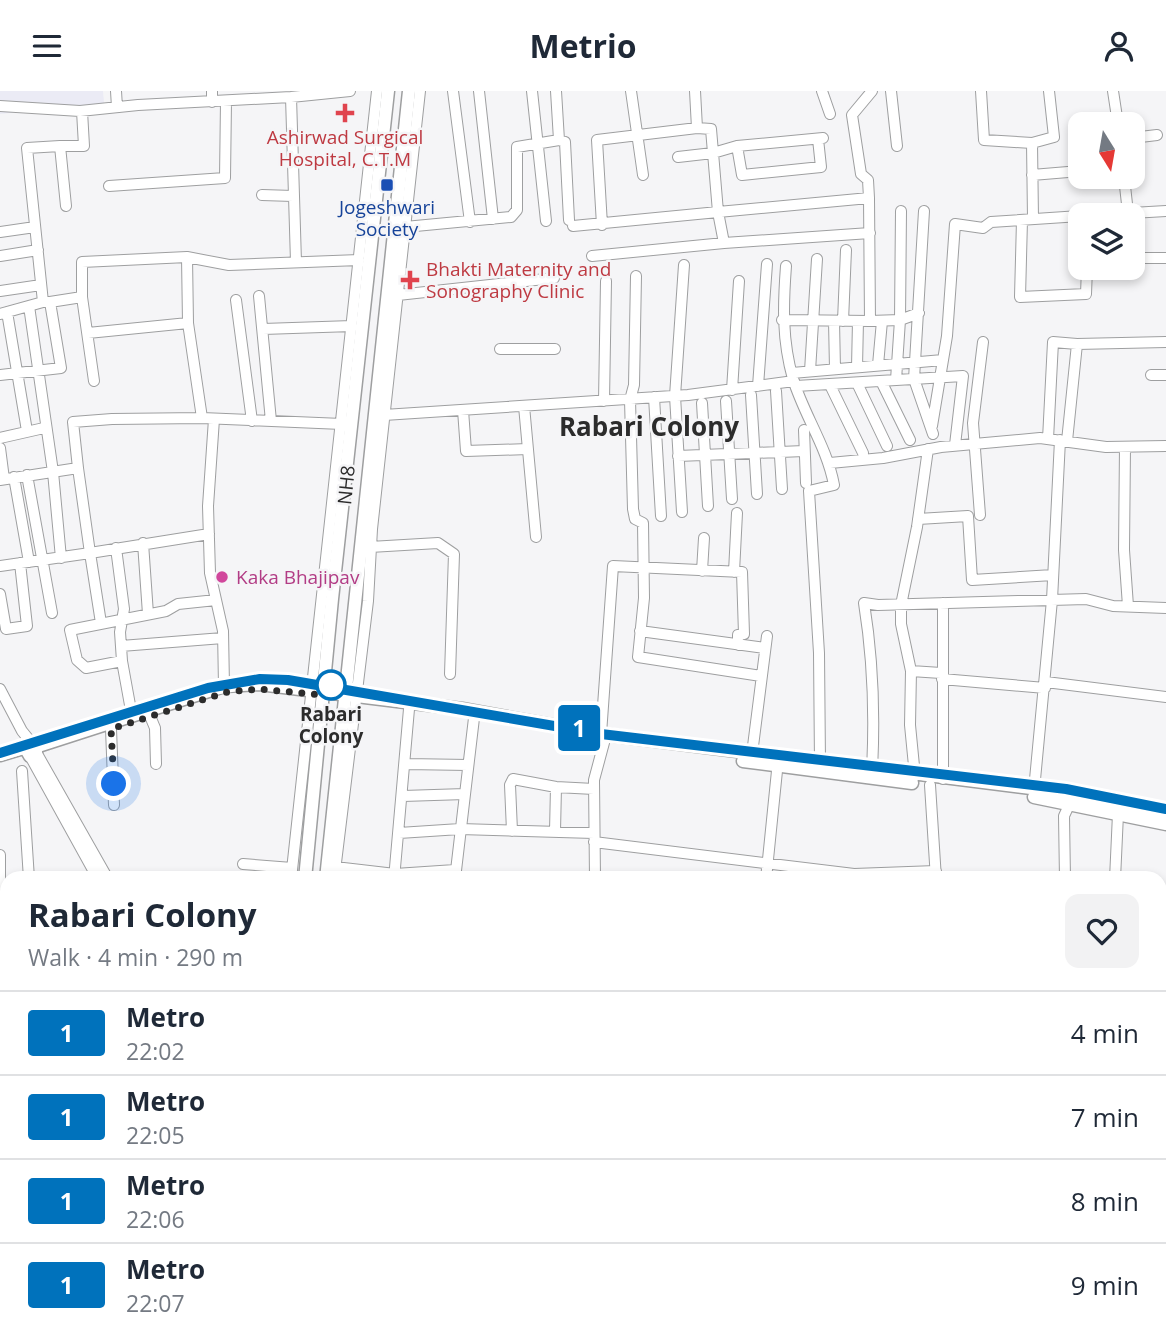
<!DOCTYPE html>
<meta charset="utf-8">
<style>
:root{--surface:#fff;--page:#f2f2f3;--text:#1f2937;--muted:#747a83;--line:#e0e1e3}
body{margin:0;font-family:"Open Sans",sans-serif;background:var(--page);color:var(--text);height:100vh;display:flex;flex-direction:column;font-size:26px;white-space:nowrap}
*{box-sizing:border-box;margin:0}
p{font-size:23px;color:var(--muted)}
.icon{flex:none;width:38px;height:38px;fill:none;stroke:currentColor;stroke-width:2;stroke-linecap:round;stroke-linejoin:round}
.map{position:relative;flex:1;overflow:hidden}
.panel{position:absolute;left:0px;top:780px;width:1167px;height:471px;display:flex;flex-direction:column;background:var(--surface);border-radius:21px 21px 0 0;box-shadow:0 4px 10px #0003}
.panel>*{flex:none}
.badge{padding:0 14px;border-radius:5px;font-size:24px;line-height:46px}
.needle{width:46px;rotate:169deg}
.fabs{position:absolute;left:1068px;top:21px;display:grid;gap:14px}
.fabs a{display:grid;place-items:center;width:77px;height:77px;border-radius:14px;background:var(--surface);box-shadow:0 4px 10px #0003;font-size:35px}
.you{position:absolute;width:35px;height:35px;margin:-18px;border:5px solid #fff;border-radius:50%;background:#1a73e8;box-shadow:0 0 0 10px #1a73e833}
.map>.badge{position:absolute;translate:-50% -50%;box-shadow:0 0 0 4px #fff}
.round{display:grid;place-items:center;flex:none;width:74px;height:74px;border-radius:14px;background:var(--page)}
.overview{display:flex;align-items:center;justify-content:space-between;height:119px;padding:0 28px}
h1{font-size:33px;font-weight:700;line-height:52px}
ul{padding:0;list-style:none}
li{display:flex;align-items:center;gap:21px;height:84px;padding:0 28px;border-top:2px solid var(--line)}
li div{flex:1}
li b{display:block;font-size:26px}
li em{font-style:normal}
li .badge{min-width:77px;font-weight:700;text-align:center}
header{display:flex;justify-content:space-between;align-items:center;height:91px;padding:0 28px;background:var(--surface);font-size:32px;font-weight:700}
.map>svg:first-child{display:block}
.built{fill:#ebebf5}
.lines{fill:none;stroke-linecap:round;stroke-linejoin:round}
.minor-casing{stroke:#9e9fa0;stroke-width:12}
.major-casing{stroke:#9e9fa0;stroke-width:15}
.minor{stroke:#fff;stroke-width:10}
.major{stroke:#fff;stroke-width:12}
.rail{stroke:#959596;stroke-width:2}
.line-casing{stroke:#fff;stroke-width:16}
.line{stroke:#0072bc;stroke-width:10}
.walk{stroke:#2c2c2c;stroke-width:7;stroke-dasharray:0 12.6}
.health-dot{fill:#e0444e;stroke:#f5f5f7;stroke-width:2.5}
.transit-dot{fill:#1a4fb4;stroke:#f5f5f7;stroke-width:2.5}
.hotel-dot{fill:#d1479c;stroke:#f5f5f7;stroke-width:2.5}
.stop-dot{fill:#fff;stroke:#0072bc;stroke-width:3.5}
.labels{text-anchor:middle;stroke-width:5;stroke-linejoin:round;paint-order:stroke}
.health-label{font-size:19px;fill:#be3a42;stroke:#f5f5f7}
.transit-label{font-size:19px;fill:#164399;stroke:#f5f5f7}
.street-label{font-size:19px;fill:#2c2c2c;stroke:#f5f5f7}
.hotel-label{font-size:19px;fill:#b23c85;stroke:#f5f5f7;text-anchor:start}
.stop-label{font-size:19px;font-weight:bold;fill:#2c2c2c;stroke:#f5f5f7}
.district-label{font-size:26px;font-weight:bold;fill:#2c2c2c;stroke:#f5f5f7}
</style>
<header><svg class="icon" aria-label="menu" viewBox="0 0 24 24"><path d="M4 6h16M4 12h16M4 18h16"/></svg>Metrio<svg class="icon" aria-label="person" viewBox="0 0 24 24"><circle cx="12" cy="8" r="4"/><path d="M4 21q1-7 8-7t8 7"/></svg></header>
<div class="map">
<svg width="1166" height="1250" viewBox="0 0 1166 1250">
<rect width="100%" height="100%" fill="#f5f5f7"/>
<path class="built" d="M 0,0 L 103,0 L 104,12 L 0,23 Z"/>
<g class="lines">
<defs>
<path id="minor" d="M 116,0 L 117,16
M 212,0 L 212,11
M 453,0 L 470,131
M 479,0 L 493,128
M 532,0 L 546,130
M 556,0 L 559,49
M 631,0 L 643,84
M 695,0 L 697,37 L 711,38 L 718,121 L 869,107 L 870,230 L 782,229
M 822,0 L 830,23
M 891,0 L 897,55
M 981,0 L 984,49 L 1032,52
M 1113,0 L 1118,33
M 291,6 L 296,171
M 0,15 L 80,20 L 138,14 L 291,6 L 350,0
M 1132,47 L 1157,44
M 60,55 L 84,55 L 82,20
M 737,55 L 742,84 L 821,76 L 818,48
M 678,66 L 713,62 L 737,55 L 823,47
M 1032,84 L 1080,80
M 1124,86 L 1128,122
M 109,95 L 225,87 L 226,10
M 262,104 L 293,105
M 869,107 L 868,89 L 861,83 L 852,24 L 872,0
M 901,120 L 900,229 L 919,222
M 924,120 L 914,288 L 933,343
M 1098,124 L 1166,120
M 1033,128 L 1032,52 L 1054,46 L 1049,0
M 1022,129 L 1020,206 L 1086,203 L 1087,177
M 602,134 L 597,49 L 697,37
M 573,135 L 718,121 L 724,152 L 870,142
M 405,136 L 511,126 L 517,119 L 517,56 L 559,49 L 565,51 L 569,129
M 0,141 L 35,136
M 0,165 L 38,159
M 592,165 L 724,152
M 187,166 L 229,174 L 359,169
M 1132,167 L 1166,167
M 786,175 C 783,215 782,249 793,288 C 804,324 827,356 834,394 L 809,400 L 819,562 L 820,672
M 636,185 L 634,294 L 630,309 L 633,418 L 635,428 L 643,432 L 644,507 L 638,566 L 761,585
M 0,200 L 41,194
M 398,204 L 554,187
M 259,205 L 271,330
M 82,206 L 82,171 L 187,166 L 188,232 L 88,242
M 236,209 L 252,330
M 50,211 L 82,206 L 94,290
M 29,215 L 53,381 L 61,467
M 7,221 L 27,340
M 0,223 L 43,211 L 27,57 L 60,55 L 66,115
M 834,230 L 835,278
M 843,230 L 846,159
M 870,230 L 900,229 L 896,289
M 188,232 L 202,327 L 342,333
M 263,238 L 352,235
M 1077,253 L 1166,251
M 500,258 L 555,258
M 878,274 L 882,230
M 857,276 L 858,230
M 810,280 L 817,168
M 792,282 L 943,269
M 0,284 L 61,277 L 50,211 L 43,211
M 1151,284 L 1166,284
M 881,290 L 910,349
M 857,292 L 887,355
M 830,294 L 863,362
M 758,295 L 767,173
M 796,295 L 963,285 L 955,354
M 732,299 L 739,190
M 776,300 L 782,398
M 751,304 L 757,403
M 654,306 L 661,425
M 604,310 L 606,190
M 726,310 L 732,408
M 702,312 L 708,415
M 524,315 L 536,446
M 463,319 L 466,360 L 528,358
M 384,324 L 688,304 L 794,290
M 214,328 L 208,415 L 210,482 L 223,540 L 224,595
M 932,335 L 947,245 L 955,133 L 983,137 L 991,131 L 1080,125
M 804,339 L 806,392
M 0,347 L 44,337
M 1048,348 L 1053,251 L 1077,253 L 1067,350
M 1125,356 L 1124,459 L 1128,515
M 0,357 L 4,388
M 928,358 L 917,436 L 901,514 L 901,533 L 911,580 L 941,582
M 678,365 L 804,360
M 830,372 L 883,367 L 941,356 L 1040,347 L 1106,356 L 1166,355
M 78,377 L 73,331 L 112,328 L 202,327
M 27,384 L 52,522
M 14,386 L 29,471
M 0,389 L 78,377 L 90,462 L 0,475
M 682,421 L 675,305 L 684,174
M 980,424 L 973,332 L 983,251
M 918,428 L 968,425 L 972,489 L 1053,484
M 143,452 L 148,523
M 370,456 L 438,452 L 454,463 L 450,583
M 116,457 L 124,518 L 120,541 L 122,570 L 132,625
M 702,480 L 704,447
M 734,481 L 737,422
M 0,503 L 6,538 L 27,535 L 20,472
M 943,512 L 943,688
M 101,532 L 90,462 L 209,443
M 640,540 L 765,557
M 121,555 L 223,547
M 122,570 L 86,577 L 77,569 L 70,539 L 166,520 L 178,513 L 216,509
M 911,580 L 910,634 L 915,685
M 942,588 L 1045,597
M 1046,591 L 1166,606
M 0,598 L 22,640 L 35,656
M 150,625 L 155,637 L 156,673
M 111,638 L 114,714
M 601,643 L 613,475 L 742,481 L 744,543 L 738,544 L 738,554
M 36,661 L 108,788
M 752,663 L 767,545
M 30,665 L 98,788
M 406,673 L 468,674
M 872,679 C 875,622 873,568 864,512 L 878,514 L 1086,508 L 1113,515 L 1166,517
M 22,680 L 29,788
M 930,694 L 936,788
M 1034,699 L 1052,509 L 1060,349
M 403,705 L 465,703
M 512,740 L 510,694 L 513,688 L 556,696 L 594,698
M 555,740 L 556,696
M 399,742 L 460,738 L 594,742
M 594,751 L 854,783 L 936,780
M 0,764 L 0,798
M 243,773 L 292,777
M 335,776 L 395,783 L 455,779
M 291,788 L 377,0
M 334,788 L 368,510 L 372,438 L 420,0
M 394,788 L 409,618
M 455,788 L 474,627
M 595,788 L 594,689 L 605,648
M 766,788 L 778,670
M 1065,788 L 1064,725 L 1070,712
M 1115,788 L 1118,723
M 0,806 L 7,809
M 1160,888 L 1166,889
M 0,949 L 7,949
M 1160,1006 L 1166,1003
M 0,1032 L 7,1032
M 1160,1210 L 1166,1210
M 7,1212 L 3,1212 L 7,1250
M 43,1244 L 43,1250
M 81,1244 L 81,1250
M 117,1244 L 117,1250
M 152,1244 L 153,1250
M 190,1244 L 190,1250
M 227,1244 L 228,1250
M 260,1244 L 261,1250
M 289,1244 L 290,1250
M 335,1244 L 336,1250
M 511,1244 L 512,1250
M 536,1244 L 537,1250
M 630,1244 L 634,1250
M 792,1244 L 793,1250
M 961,1244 L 978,1250
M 1141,1244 L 1146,1250
M 738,1250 L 764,1244
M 934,1250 L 935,1244"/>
<path id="major" d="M 35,656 L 224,595 L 259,593 L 462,618 L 601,643 L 1079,703 L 1166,721
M 0,664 L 30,655 L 35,656 L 36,661 L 30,665 L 26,658
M 743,670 L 912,692
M 1034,706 L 1166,733
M 305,788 L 332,508 L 388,0
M 326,788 L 409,0
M 1160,1092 L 1166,1087
M 301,1244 L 303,1250
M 326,1244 L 328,1250
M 1009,1250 L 1012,1244"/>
</defs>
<use href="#minor" class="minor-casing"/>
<use href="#major" class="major-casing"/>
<use href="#minor" class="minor"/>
<use href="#major" class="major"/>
<path class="rail" d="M 0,667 L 209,603 L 259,593 L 286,594 L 492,630 L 743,666 L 1063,701 L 1166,724"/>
</g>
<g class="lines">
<defs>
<path id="line" d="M 0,662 L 208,597 L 260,588 L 288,589 L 601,643 L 1066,698 L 1166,718"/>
</defs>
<use href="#line" class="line-casing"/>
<use href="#line" class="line"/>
<path class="walk" d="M 114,693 L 111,638 L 227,601 L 259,598 L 323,604 L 323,599 L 330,600 L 331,594"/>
</g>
<g class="health-dot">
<path d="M341.5 11.5h7v7h7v7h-7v7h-7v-7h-7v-7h7z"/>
<path d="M406.5 178.5h7v7h7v7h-7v7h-7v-7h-7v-7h7z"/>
</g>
<rect class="transit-dot" x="380" y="87" width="14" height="14" rx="3.5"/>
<circle class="hotel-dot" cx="222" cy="486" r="7"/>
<circle class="stop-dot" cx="331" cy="594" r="14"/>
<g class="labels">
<g class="health-label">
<text x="345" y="53">Ashirwad Surgical<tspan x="345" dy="22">Hospital, C.T.M</tspan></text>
<text x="426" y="185" text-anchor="start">Bhakti Maternity and<tspan x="426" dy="22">Sonography Clinic</tspan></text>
</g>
<g class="transit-label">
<text x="387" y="123">Jogeshwari<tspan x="387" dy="22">Society</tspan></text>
</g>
<g class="street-label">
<text transform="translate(346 394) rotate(-84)" y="7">NH8</text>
</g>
<g class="hotel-label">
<text x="236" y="493">Kaka Bhajipav</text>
</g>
<g class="stop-label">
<text x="331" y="630">Rabari<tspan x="331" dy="22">Colony</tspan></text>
</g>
<g class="district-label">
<text x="649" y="345">Rabari Colony</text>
</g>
</g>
</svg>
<div class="fabs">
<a><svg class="needle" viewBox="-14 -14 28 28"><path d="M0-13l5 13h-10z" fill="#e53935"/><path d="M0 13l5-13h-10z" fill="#747a83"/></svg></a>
<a><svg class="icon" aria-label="layers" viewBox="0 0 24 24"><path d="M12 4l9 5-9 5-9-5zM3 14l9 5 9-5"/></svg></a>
</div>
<div class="you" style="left:114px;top:693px"></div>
<b class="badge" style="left:579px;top:637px;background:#0072bc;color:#fff">1</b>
<section class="panel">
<div class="overview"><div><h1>Rabari Colony</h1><p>Walk · 4 min · 290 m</p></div><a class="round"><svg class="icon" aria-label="heart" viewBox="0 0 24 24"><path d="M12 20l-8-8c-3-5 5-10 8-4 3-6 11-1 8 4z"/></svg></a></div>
<ul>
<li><span class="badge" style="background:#0072bc;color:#fff">1</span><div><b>Metro</b><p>22:02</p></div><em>4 min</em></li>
<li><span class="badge" style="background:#0072bc;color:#fff">1</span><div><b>Metro</b><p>22:05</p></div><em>7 min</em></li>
<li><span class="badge" style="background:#0072bc;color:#fff">1</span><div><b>Metro</b><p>22:06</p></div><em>8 min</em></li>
<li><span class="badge" style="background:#0072bc;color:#fff">1</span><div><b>Metro</b><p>22:07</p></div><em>9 min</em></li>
</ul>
</section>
</div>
